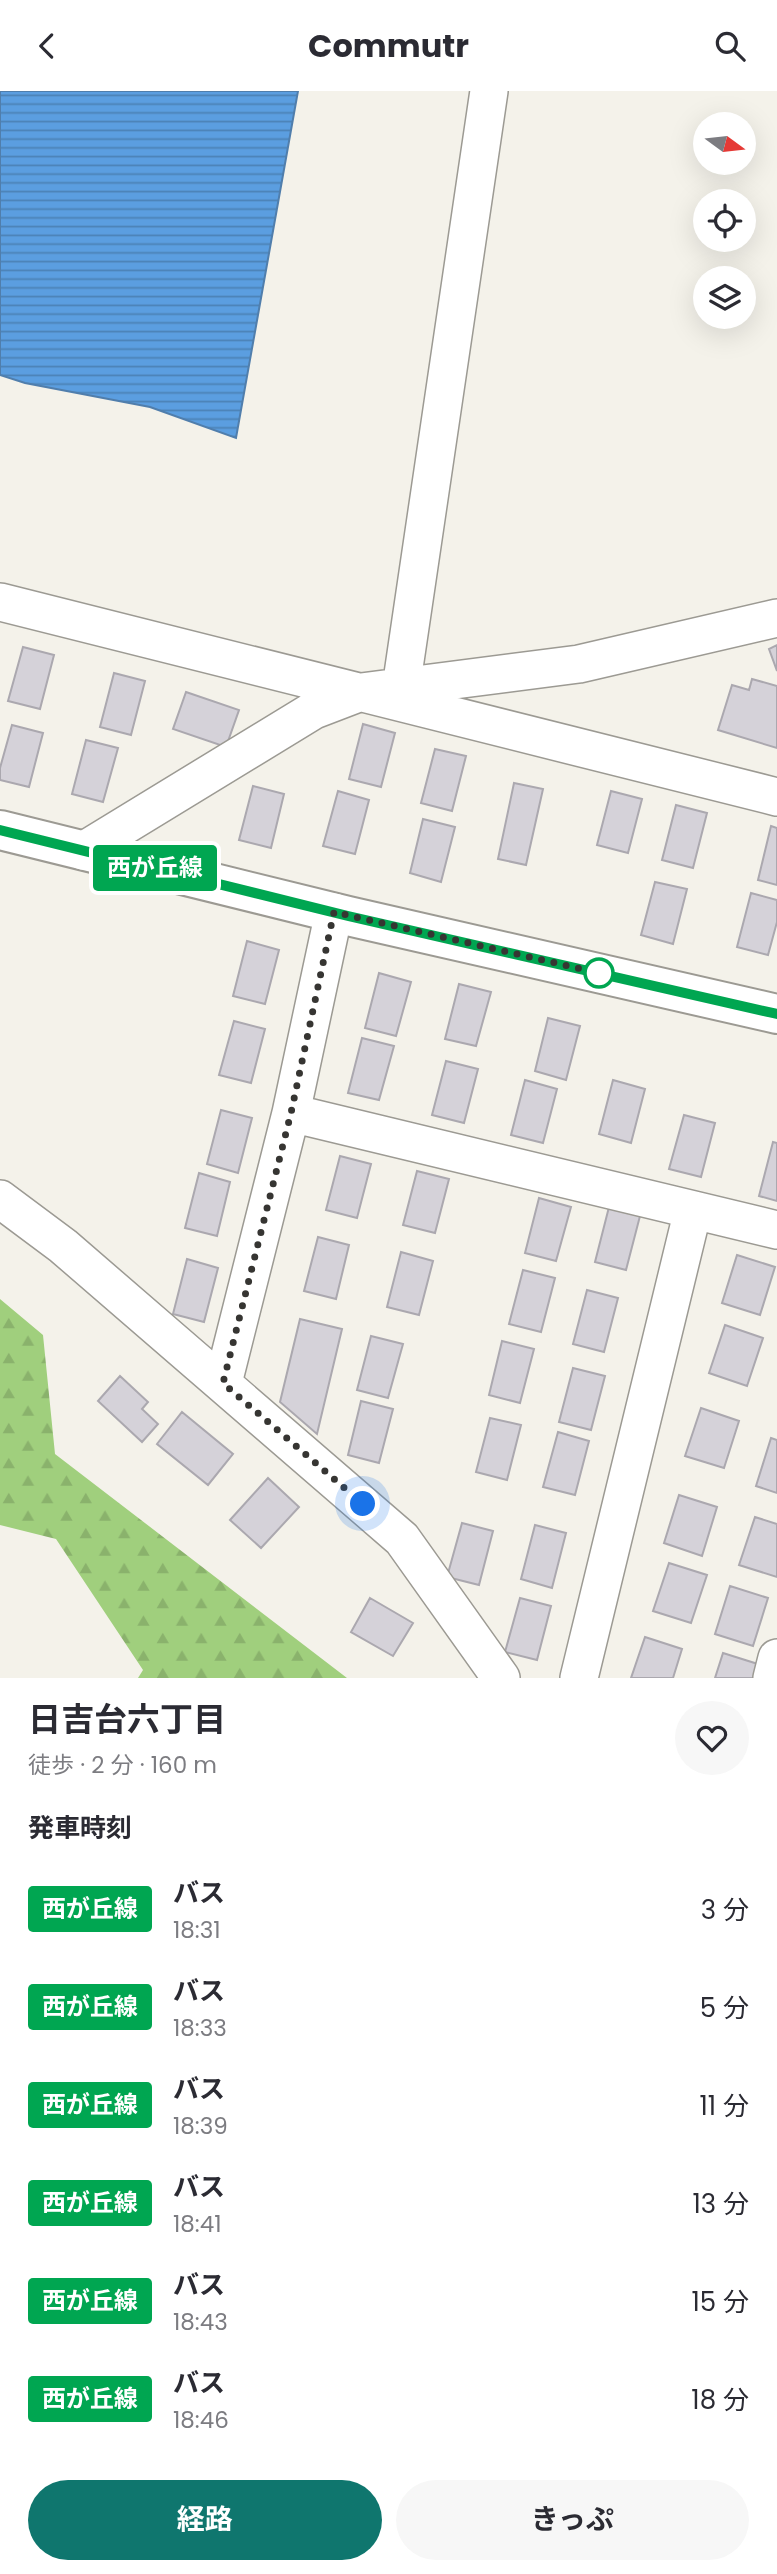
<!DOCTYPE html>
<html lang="ja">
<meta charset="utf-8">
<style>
:root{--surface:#fff;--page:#f7f7f7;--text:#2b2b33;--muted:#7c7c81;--accent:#0f766e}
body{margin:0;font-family:Poppins,"Noto Sans JP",sans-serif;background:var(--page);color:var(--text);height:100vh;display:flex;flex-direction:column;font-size:26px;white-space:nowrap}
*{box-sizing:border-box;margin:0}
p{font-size:23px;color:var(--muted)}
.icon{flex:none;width:38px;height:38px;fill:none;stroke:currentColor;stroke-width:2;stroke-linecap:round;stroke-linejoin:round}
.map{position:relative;height:1587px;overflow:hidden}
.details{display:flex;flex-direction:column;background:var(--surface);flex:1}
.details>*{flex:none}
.badge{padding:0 14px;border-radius:5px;font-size:24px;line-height:46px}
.needle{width:46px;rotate:105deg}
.buttons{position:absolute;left:693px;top:21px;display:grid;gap:14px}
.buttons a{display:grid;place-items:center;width:63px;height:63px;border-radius:50%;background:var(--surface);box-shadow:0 7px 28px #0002;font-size:35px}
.you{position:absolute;width:35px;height:35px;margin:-18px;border:5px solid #fff;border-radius:50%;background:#1a73e8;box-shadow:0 0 0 10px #1a73e833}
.map>.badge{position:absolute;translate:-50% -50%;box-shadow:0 0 0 4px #fff}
h2{padding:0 28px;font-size:26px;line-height:63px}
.round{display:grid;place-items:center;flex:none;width:74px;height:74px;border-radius:37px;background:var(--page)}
.headline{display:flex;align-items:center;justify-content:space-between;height:119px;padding:0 28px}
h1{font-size:33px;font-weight:700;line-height:52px}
.action{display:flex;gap:14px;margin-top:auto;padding:14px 28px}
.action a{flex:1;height:80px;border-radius:42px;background:var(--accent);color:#fff;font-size:28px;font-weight:700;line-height:80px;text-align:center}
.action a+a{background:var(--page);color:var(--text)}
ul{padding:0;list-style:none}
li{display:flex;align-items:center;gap:21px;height:98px;padding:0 28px}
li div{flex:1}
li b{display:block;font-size:26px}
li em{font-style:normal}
li .badge{min-width:77px;font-weight:700;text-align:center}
header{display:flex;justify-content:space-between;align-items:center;height:91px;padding:0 28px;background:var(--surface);font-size:32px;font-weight:700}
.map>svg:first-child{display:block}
.forest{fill:url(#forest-firs)}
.water{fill:url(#water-rules);stroke:#507eac;stroke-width:2}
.building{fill:#d5d2d9;stroke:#aba8af;stroke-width:2}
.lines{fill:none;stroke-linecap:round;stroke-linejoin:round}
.street-casing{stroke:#9c9a93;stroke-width:40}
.secondary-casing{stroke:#9c9a93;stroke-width:42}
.street{stroke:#fff;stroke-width:37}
.secondary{stroke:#fff;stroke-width:38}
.line-casing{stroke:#fff;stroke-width:16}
.line{stroke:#00a651;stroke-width:10}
.walk{stroke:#363532;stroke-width:7;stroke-dasharray:0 12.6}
.stop-dot{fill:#fff;stroke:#00a651;stroke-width:3.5}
</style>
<header><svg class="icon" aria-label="back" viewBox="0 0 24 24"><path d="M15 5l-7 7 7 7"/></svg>Commutr<svg class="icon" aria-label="search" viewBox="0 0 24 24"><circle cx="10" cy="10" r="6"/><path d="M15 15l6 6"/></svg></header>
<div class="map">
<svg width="777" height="1587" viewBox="0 0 777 1587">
<defs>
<pattern id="forest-firs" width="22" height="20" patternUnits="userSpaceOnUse" patternTransform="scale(1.75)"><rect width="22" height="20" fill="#a0cf7d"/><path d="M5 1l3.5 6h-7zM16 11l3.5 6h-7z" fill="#8ab26c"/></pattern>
<pattern id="water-rules" width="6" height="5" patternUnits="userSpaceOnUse" patternTransform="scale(1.75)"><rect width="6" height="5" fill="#5b9ee0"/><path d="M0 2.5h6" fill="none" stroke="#4c82b6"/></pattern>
</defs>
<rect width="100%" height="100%" fill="#f4f2ea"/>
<path class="forest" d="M 0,1208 L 43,1244 L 55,1363 L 347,1587 L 138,1587 L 143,1579 L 56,1448 L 0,1434 Z"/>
<path class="water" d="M 0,0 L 298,0 L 236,347 L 150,316 L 25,292 L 0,284 Z"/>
<path class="building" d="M 777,554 L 777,580 L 769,558 Z
M 23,556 L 54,564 L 40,618 L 8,610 Z
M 114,582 L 145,590 L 131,644 L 100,636 Z
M 752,588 L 777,595 L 777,657 L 718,639 L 732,594 L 749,599 Z
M 186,601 L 239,619 L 226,656 L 173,638 Z
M 363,633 L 395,642 L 381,696 L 349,688 Z
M 12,634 L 43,642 L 29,696 L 0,689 L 0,677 Z
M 86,649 L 118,657 L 103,711 L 72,703 Z
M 435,658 L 466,665 L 452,720 L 421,712 Z
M 514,692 L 543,698 L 526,774 L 498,768 Z
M 253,695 L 284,703 L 271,757 L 239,749 Z
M 338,700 L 369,709 L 355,763 L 323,755 Z
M 611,700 L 642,708 L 628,762 L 597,754 Z
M 676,714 L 707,722 L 693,777 L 662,769 Z
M 423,728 L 455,736 L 441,791 L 410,782 Z
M 771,735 L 777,737 L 777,794 L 758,789 Z
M 655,791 L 687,798 L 673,853 L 641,844 Z
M 751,802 L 777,809 L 777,831 L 768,864 L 737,856 Z
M 247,850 L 279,859 L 265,913 L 233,905 Z
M 379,882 L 411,891 L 396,945 L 365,937 Z
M 459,893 L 491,901 L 476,955 L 445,948 Z
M 548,927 L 580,935 L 566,989 L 535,980 Z
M 234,930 L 265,938 L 251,992 L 219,984 Z
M 362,947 L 394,955 L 379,1009 L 348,1002 Z
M 446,970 L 478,978 L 464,1032 L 432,1024 Z
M 525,989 L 557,998 L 543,1052 L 511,1044 Z
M 613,989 L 645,998 L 631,1052 L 599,1043 Z
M 221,1019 L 252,1027 L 238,1082 L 207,1073 Z
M 684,1024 L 715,1032 L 701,1086 L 669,1078 Z
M 773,1051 L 777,1052 L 777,1110 L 759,1105 Z
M 340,1065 L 371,1073 L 357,1127 L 326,1119 Z
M 417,1080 L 449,1088 L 435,1142 L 403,1134 Z
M 199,1082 L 230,1091 L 217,1145 L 185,1137 Z
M 539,1107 L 571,1116 L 556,1170 L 525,1162 Z
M 609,1116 L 640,1125 L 626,1179 L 595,1171 Z
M 318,1146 L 349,1154 L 336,1208 L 304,1200 Z
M 401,1161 L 433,1170 L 419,1224 L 387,1216 Z
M 737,1164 L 775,1176 L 760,1224 L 722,1212 Z
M 187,1168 L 218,1177 L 204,1231 L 173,1223 Z
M 523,1179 L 555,1187 L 541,1241 L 509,1233 Z
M 587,1199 L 618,1207 L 604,1261 L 573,1253 Z
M 300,1228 L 342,1238 L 317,1343 L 280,1311 Z
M 725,1234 L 763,1247 L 747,1295 L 709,1282 Z
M 371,1245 L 403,1253 L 388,1307 L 357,1299 Z
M 502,1250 L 534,1258 L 520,1312 L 489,1304 Z
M 573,1277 L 605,1285 L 591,1339 L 559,1331 Z
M 120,1285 L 148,1311 L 142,1318 L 158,1333 L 142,1351 L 98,1310 Z
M 361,1310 L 393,1318 L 379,1372 L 348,1364 Z
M 701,1317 L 739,1330 L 724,1377 L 685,1365 Z
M 182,1321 L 233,1363 L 208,1394 L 157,1353 Z
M 490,1327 L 521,1334 L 507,1389 L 476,1381 Z
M 558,1341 L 589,1350 L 575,1404 L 543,1396 Z
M 771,1347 L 777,1349 L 777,1402 L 756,1395 Z
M 268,1387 L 299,1416 L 261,1457 L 230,1429 Z
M 679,1404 L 717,1416 L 702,1465 L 664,1452 Z
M 755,1426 L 777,1433 L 777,1486 L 739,1474 Z
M 462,1432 L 493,1440 L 479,1494 L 447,1486 Z
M 535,1434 L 566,1442 L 552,1497 L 521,1488 Z
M 669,1472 L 707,1484 L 691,1532 L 653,1520 Z
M 730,1495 L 768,1507 L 753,1555 L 715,1543 Z
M 370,1507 L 413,1532 L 393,1565 L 351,1541 Z
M 520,1507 L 551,1515 L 537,1569 L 505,1561 Z
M 645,1546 L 682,1558 L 673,1587 L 631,1587 Z
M 723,1562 L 761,1574 L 757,1587 L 715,1587 Z"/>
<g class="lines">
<defs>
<path id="street" d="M 0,511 L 777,706
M 401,597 L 489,0
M 83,760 L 314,619 L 361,601 L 579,573 L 777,527
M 291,1022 L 777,1139
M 0,1108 L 63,1155 L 402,1448 L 501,1587
M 223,1292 L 291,1022 L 334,821
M 579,1587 L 693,1119
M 772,1587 L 777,1567"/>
<path id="secondary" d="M 0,739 L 348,825 L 777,923"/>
</defs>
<use href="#street" class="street-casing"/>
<use href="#secondary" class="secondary-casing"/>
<use href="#street" class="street"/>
<use href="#secondary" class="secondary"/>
</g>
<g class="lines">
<defs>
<path id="line" d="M 0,739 L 348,825 L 777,923"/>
</defs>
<use href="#line" class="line-casing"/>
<use href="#line" class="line"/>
<path class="walk" d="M 363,1413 L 223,1292 L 291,1022 L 334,821 L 599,882"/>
</g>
<circle class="stop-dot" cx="599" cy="882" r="14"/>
</svg>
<div class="buttons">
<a><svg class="needle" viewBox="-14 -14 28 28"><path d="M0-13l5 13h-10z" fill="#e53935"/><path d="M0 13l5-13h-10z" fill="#7c7c81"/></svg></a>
<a><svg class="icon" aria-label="locate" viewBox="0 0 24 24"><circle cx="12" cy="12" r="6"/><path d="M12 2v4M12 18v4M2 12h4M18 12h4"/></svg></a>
<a><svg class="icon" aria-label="layers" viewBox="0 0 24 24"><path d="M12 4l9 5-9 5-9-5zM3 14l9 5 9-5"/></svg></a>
</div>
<div class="you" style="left:363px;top:1413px"></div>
<b class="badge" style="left:155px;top:777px;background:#00a651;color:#fff">西が丘線</b>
</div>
<section class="details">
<div class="headline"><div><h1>日吉台六丁目</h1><p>徒歩 · 2 分 · 160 m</p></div><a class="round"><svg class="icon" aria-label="heart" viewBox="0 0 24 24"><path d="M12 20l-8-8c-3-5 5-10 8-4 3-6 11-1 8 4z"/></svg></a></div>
<h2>発車時刻</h2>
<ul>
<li><span class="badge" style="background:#00a651;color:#fff">西が丘線</span><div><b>バス</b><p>18:31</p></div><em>3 分</em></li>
<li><span class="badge" style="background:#00a651;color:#fff">西が丘線</span><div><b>バス</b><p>18:33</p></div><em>5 分</em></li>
<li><span class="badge" style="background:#00a651;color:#fff">西が丘線</span><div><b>バス</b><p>18:39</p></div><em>11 分</em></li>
<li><span class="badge" style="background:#00a651;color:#fff">西が丘線</span><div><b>バス</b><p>18:41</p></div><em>13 分</em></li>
<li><span class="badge" style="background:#00a651;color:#fff">西が丘線</span><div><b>バス</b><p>18:43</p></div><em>15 分</em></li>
<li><span class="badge" style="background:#00a651;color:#fff">西が丘線</span><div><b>バス</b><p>18:46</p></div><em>18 分</em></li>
</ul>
<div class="action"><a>経路</a><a>きっぷ</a></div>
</section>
